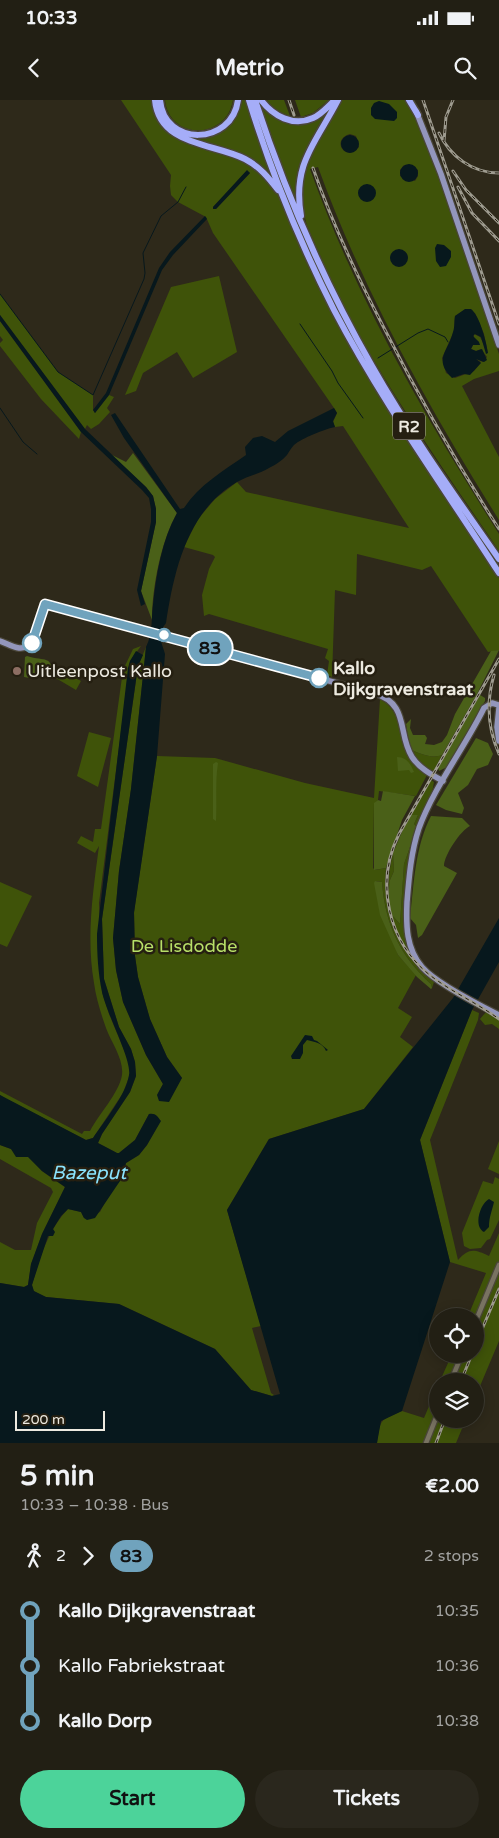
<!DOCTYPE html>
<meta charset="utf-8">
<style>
:root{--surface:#221f14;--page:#2a271d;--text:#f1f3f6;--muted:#a2a2a0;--line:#3f3d34;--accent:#4cd39a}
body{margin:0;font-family:"Varela Round",sans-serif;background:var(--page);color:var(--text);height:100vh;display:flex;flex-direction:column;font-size:19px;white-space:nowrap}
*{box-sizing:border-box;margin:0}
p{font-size:16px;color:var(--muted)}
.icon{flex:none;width:28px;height:28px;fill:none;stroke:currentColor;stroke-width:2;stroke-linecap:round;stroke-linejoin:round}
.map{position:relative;height:1343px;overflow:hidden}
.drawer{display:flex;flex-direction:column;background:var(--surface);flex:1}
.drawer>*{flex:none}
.badge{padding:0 10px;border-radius:16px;font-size:18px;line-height:32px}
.controls{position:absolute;left:429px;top:1208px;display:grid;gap:10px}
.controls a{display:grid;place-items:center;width:55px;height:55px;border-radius:50%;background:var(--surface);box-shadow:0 2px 12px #0003,0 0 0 1px var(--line);font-size:25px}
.scale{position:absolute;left:15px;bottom:12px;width:90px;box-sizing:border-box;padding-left:5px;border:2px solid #edeae0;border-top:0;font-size:14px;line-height:18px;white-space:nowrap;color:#edeae0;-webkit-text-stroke:4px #251f11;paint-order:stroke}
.map>.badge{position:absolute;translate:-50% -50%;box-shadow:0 0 0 2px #fff}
.legs{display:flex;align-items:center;gap:8px;height:55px;padding:0 20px;font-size:16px}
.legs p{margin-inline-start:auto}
.summary{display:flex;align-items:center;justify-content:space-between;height:85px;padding:0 20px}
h1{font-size:28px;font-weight:700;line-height:38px}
.button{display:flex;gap:10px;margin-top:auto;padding:10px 20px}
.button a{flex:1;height:58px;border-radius:30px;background:var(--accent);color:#111;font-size:20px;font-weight:700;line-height:58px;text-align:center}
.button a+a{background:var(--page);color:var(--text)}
ul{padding:0 20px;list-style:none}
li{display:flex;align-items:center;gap:18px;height:55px;font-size:19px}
li i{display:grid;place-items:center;width:8px;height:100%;margin:0 6px;background:currentColor}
li i::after{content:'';width:12px;height:12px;margin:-6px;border:4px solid;border-radius:50%;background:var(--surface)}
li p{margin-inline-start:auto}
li:first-child i{background:linear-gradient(#0000 50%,currentColor 0)}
li:last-child i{background:linear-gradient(currentColor 50%,#0000 0)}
.status{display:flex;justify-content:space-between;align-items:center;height:35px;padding:0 25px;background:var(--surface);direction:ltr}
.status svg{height:14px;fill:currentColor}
header{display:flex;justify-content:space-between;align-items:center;height:65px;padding:0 20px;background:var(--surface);font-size:22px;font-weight:700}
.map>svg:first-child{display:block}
.green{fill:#3f5309;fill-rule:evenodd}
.forest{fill:#4a6018}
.water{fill:#07181d}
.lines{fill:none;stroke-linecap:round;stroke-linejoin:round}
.stream{stroke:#07181d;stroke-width:1}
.minor-casing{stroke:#4a4639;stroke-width:7}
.major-casing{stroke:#4a4639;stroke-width:8}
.highway-casing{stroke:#4a4639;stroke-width:9}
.minor{stroke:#797362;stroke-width:4.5}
.major{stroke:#9396bc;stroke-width:5.5}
.highway{stroke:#a5adf8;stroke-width:6}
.rail-casing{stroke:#9e9b8f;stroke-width:3}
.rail{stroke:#251f11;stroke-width:1;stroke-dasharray:4;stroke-linecap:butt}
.line-1-casing{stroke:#fff;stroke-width:11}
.line-1{stroke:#70a3bd;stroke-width:8}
.stop-1-dot{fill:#fff;stroke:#70a3bd;stroke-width:2.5}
.education-dot{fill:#8d6e63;stroke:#251f11;stroke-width:2}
.labels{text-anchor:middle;stroke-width:5;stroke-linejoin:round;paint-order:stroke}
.shield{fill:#251f11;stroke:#b1ada2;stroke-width:1}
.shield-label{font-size:16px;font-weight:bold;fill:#edeae0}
.stop-label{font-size:18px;font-weight:bold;fill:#edeae0;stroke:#251f11;text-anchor:start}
.poi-label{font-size:18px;fill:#edeae0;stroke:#251f11;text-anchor:start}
.park-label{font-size:18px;fill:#b8df68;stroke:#251f11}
.water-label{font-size:19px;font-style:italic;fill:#8ae3fd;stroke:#251f11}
</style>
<div class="status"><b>10:33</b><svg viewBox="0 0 49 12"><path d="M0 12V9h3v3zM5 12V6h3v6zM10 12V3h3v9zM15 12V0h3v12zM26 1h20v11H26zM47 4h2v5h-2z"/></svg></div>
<header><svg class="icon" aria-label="back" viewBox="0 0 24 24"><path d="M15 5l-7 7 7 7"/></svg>Metrio<svg class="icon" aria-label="search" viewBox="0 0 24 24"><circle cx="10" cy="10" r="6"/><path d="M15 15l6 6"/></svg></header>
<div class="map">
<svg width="499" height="1343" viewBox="0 0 499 1343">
<rect width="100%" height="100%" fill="#2e291a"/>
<path class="green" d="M 121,0 L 153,0 L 170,33 L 243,60 L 265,76 L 278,93 L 300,145 L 332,212 L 382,300 L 499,478 L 499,550 L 488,552 L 431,466 L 422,470 L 357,454 L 356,495 L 335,490 L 332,577 L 327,575 L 329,561 L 325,558 L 328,549 L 209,514 L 204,516 L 202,495 L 209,469 L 215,457 L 213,455 L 184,447 L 198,419 L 215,399 L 237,382 L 246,392 L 409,428 L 343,326 L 335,327 L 333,322 L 337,313 L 334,308 L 213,133 L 206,117 L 178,102 L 171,95 L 170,86 L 171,75 ZM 247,71 L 250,73 L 216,109 L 213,107 Z
M 165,0 L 233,0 C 227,40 169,41 165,0 Z
M 241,0 L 245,0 L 271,76 L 253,59 L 235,51 L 190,39 C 217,38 235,27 241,0 Z
M 267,0 L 284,0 L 290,16 C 281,13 273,9 267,0 Z
M 295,0 L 329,0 L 313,13 L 301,17 Z
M 341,0 L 406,0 L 416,16 L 439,75 L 499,254 L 499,271 L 474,279 L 462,286 L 499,357 L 499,420 C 429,308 363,191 318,67 L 310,69 C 356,198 426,319 499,434 L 499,451 C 449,377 397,304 354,226 C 336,194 322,159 307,126 C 304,114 301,103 301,91 C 300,59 326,27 341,0 ZM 350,34 L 356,36 L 359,47 C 346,63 330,40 350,34 ZM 404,65 L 418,70 L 418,76 L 415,81 L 400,76 L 400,70 ZM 463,211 L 475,213 L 484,234 L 488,253 L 480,237 L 474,234 L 474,238 L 479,242 L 473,245 L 471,249 L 476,251 L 481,249 L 487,257 L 483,262 L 476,259 L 481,262 L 474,271 L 455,278 L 446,273 L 442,258 L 454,231 L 455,216 Z
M 259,3 C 289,31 296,26 331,9 L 302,59 L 297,78 L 295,101 Z
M 219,176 L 237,252 L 193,278 L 177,252 L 143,273 L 136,291 L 125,295 L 171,187 Z
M 0,194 L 58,272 L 93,295 L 93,310 L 95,313 L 109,295 L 114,297 L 107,308 L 110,312 L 99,324 L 91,329 L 87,325 L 85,329 L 0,215 Z
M 0,221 L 81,332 L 79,339 L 41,299 L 0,246 L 0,243 L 3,240 L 0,236 Z
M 141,546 L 130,561 L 99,803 L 102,892 L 109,914 L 129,962 L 130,974 L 123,993 L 93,1038 L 86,1040 L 6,999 L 0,995 L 0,991 L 82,1034 L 84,1031 L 90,1031 C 99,1014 119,993 122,975 C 124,959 111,942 106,928 C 101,914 96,898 94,883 C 86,837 93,792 99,746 L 95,753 L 77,743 L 81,736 L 93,742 L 95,729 L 101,729 L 123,570 L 133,549 Z
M 146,547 L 131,689 L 119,771 L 113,838 L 116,870 L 123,902 L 146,955 L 163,984 L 157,995 L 182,978 L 167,957 L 150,919 L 138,877 L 135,856 L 134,812 L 157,656 L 215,658 L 305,683 L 374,698 L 380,599 C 405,612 398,643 412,662 C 416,668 422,671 427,675 L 416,696 L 379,691 L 378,700 L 374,704 L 373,768 L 375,770 L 386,768 C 383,802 390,833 412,860 C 419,868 429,874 434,882 L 432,888 L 431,884 C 400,856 385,824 382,782 L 375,781 L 398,855 L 416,875 L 398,908 L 412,917 L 400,937 L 413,947 L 364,1009 L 269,1039 L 227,1110 L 261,1226 L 252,1228 L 271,1293 L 274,1295 L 272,1296 L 251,1290 L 215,1249 L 119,1204 L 46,1197 L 33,1191 L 32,1185 C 40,1157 48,1130 68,1109 L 81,1112 L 84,1118 L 100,1112 L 108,1096 L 122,1078 L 126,1063 L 139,1055 L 147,1045 L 160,1021 L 149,1014 L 135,1040 L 119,1053 L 117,1053 L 98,1043 L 102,1034 L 130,992 L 136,976 L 135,962 L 131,949 L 119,927 L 104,879 L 102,819 L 138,566 Z
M 53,565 L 81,581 L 76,590 L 54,577 Z
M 89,632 L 111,638 L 98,687 L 77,676 Z
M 410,649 C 420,654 432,659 442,655 L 433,672 L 417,661 Z
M 431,680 L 434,682 C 432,698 423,712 417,728 C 406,759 402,799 405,832 C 406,841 410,849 413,857 C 387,827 384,790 393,753 L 394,771 L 390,780 L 391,814 L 400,824 L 404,764 L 417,727 L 414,724 L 418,715 L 411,715 Z
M 0,782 L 32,796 L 7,847 L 0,844 Z
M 472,910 L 479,913 L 478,920 L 430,1040 L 458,1160 C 469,1148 474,1149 489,1156 L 499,1133 L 499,1241 L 475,1298 L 475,1281 L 440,1281 L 452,1254 L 475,1254 L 475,1216 L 468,1216 L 486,1173 L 450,1162 L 420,1040 Z
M 486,912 L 499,920 L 499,929 L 492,924 L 485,925 L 480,919 Z
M 499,1041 L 499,1074 L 488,1069 Z
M 0,1045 L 11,1049 L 20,1057 L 28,1056 L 42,1071 L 65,1087 L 42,1134 L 31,1164 L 28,1185 L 24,1187 L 0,1183 L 0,1142 L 15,1150 L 31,1150 L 37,1123 L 53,1092 L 51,1088 L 0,1059 Z
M 495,1077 L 499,1079 L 499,1120 L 490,1139 L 487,1140 L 481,1148 L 470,1149 L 464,1146 L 462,1133 L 483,1081 L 493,1084 Z
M 437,1287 L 438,1319 L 466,1319 L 456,1343 L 377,1343 C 381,1318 379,1321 402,1311 L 424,1318 Z"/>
<path class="forest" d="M 133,353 L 177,413 C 161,441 152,488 152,520 L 141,491 L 156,422 L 156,409 L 153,396 L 146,387 L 110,354 L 126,362 Z
M 499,550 L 476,596 L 442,655 C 432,659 420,654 410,649 L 406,624 L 411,619 L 410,628 L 413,635 L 425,635 L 427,638 L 425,644 L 434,645 L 442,642 L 447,635 L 455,614 L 491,551 Z
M 27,556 C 46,562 51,554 54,577 L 50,577 L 47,571 L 35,579 L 24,577 L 25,557 Z
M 480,595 L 485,598 L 485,601 L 447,667 L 439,671 L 438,667 Z
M 476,638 L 488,643 L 493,654 L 488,665 L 477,669 L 468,685 L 458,693 L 464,708 L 462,714 L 446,710 L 436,705 Z
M 397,657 C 407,657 411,665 414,672 L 411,673 L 409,670 L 398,671 Z
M 216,662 L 218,663 C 215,682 217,701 216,721 L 213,719 L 213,664 Z
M 383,691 L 415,696 L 402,720 L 386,768 L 374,770 L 374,703 L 378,700 L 381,701 Z
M 411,715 L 418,715 L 414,724 L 417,727 L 404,764 L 400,824 L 391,814 L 388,798 L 390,780 L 394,771 L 393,753 L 404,727 Z
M 431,716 L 462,718 L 470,726 C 461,730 444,755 444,766 L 457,773 L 422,835 L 418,838 L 416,825 L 410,818 C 414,783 415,747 431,716 Z
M 375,781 L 382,782 C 385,824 400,856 431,884 L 432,888 L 431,889 L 417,877 L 398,855 L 380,815 L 374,783 Z"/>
<path class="water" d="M 379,1 L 389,4 L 397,12 L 397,18 L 394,21 L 375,19 L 371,15 L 371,8 L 374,3 Z
M341 44a9 9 0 1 1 18 0a9 9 0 1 1-18 0Z
M400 73a9 9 0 1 1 18 0a9 9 0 1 1-18 0Z
M 247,70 L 250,73 L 216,109 L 213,109 L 213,107 Z
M358 93a9 9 0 1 1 18 0a9 9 0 1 1-18 0Z
M 205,116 L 207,119 L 173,155 L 162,170 L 109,295 L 95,313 L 93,310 L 106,293 L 159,168 L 170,152 Z
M 437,144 L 444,145 L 451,151 L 451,157 L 446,166 L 440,167 L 436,161 L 435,148 Z
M390 158a9 9 0 1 1 18 0a9 9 0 1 1-18 0Z
M 465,209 L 471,209 C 480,216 486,241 488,253 L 486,254 L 481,237 L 475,234 L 473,236 L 479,242 L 480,245 L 473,245 L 471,249 L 476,251 L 482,249 L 487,260 L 484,262 L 476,259 L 481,263 L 470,275 L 464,274 L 452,278 C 433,259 448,252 453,232 C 455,227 454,221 455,216 Z
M 0,215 L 85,329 L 146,387 L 153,396 L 156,409 L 156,422 L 141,491 L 145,504 L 141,506 L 137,490 L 151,422 L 151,409 L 149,398 L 142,390 L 81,332 L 0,221 Z
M 334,308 L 337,313 L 333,321 L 335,327 C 325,329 302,338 294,345 C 291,348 289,352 287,355 C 283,360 275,365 269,368 C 259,374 247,376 237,382 C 187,411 174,471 166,523 C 157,535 161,541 165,554 L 157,656 L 134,813 L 135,856 L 138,877 L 150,919 L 167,957 L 182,978 L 169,1002 L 159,1001 L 157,995 L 163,984 L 146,955 L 123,902 L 116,870 L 113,838 L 119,771 L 131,689 L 146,547 C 153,533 151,520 153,505 C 156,475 162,440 177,413 L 124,338 L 111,315 L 115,313 L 180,409 L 184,408 C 199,385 223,371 246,355 L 245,347 L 253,338 L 262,336 L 275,342 L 288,331 Z
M 136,551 L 143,555 L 138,566 L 102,819 L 104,879 L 119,927 L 131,949 L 135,962 L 136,976 L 130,992 L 102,1034 L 98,1043 L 117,1053 L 119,1053 L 135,1040 L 149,1014 C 156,1013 157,1016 161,1021 L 147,1045 L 139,1055 L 126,1063 L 122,1078 L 95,1118 L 87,1120 L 84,1118 L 81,1112 L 68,1109 L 61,1116 L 53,1129 L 55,1132 L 53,1136 L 48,1136 L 32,1185 L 34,1191 L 46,1197 L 119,1204 L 215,1249 L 251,1290 L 272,1296 L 280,1294 L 227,1110 L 269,1039 L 364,1009 L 453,898 L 499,818 L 499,862 L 472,910 L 420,1040 L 450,1162 L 402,1311 L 381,1321 L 377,1343 L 0,1343 L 0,1183 L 24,1187 L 28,1185 L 31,1164 L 42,1134 L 65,1087 L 42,1071 L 28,1057 L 16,1057 L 11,1049 L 0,1045 L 0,995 L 86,1040 L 93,1038 C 105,1020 126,995 129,975 C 132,960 106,912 102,892 C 98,873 97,853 97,834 L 128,568 L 130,561 Z
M 305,935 L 312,936 L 314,940 L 317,941 L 328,950 L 326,951 C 323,943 315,942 307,940 L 303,945 L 303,953 L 300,959 L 292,959 L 291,956 Z
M 489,1099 L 494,1102 C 492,1111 489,1117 489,1127 L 484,1132 C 473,1126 480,1104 489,1099 Z"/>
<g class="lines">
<path class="stream" d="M 0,194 L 58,272 L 93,295 L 144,179 L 145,173 L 143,153 L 161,116 L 178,102 L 186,87
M 300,224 L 332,271 L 338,283 L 363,318
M 378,258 L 418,233 L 428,229 L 445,237 L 448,242
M 0,308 L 23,342 L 37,354"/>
<defs>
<path id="minor" d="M 475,1223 L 499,1165
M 451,1281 L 462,1254
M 426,1343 L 438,1313"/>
<path id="major" d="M 416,11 L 441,74 L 499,245
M 0,541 C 6,543 12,547 19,548 C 39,550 39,517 45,504 L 374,593 C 410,604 397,633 412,657 C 419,668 432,675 443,681
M 499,605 L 492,603 L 484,608 C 465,647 434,687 419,728 C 411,752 409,777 407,802 C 406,826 406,848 422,867 C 436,883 479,905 499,915
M 499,608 L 497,627 L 499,641"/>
<path id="highway" d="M 155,0 C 159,46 214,43 245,59 C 260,67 268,77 278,90
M 160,0 C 164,47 232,46 238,0
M 249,0 C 271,72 300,143 334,210 C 382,302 443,386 499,473
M 255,0 C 285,92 324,182 372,266 C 410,333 455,396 499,459
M 261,0 C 273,16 293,27 313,18 C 322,14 328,6 335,0
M 409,0 L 418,15
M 301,116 C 292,63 316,43 338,0"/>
</defs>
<use href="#minor" class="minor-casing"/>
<use href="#major" class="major-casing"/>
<use href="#highway" class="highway-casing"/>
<use href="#minor" class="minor"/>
<use href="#major" class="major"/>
<use href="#highway" class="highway"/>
<defs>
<path id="rail" d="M 289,0 L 294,15
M 423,0 L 499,224
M 439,33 C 450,56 472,73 499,73
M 444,41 L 446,17 L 453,0
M 313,68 C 332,123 357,176 384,228 C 419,297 457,364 499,429
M 453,71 L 466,90 L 499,123
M 458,87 L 472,113 L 499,141
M 499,559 L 399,734 C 375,782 387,842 431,876 C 452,892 477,903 499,919
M 494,575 C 486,602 488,629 499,654
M 475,1246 L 499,1189
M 461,1281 L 472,1254
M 436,1343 L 445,1319"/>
</defs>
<use href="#rail" class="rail-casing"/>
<use href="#rail" class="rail"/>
</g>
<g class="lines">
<defs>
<path id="line-1" d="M 32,543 L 45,504 L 319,578"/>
</defs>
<use href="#line-1" class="line-1-casing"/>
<use href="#line-1" class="line-1"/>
</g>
<g class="stop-1-dot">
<circle cx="164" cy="535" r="6"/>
<circle cx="32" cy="543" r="9"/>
<circle cx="319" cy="578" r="9"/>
</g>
<circle class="education-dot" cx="17" cy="571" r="5"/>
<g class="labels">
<rect class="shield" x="393" y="312.5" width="32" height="27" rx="4"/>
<g class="shield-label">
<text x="409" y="332">R2</text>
</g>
<g class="stop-label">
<text x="333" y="574">Kallo<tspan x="333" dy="21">Dijkgravenstraat</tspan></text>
</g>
<g class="poi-label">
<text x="27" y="577">Uitleenpost Kallo</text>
</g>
<g class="park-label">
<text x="184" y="852">De Lisdodde</text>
</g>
<g class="water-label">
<text x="89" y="1079">Bazeput</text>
</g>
</g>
</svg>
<div class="controls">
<a><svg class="icon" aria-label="locate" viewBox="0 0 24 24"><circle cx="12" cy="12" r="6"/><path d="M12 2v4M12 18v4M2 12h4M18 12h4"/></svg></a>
<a><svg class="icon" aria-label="layers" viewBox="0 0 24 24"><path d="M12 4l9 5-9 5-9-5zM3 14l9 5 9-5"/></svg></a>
</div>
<div class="scale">200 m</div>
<b class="badge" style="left:210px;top:548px;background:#70a3bd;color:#111">83</b>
</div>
<section class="drawer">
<div class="summary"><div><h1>5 min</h1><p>10:33 – 10:38 · Bus</p></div><b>€2.00</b></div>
<div class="legs"><svg class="icon" aria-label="walk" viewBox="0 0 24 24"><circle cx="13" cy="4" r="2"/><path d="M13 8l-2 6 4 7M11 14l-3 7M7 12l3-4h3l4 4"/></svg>2<svg class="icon" aria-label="forward" viewBox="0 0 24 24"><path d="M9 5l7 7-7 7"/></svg><b class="badge" style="background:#70a3bd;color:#111">83</b><p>2 stops</p></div>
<ul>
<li><i style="color:#70a3bd"></i><b>Kallo Dijkgravenstraat</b><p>10:35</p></li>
<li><i style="color:#70a3bd"></i><span>Kallo Fabriekstraat</span><p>10:36</p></li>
<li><i style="color:#70a3bd"></i><b>Kallo Dorp</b><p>10:38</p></li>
</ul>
<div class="button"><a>Start</a><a>Tickets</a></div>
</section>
